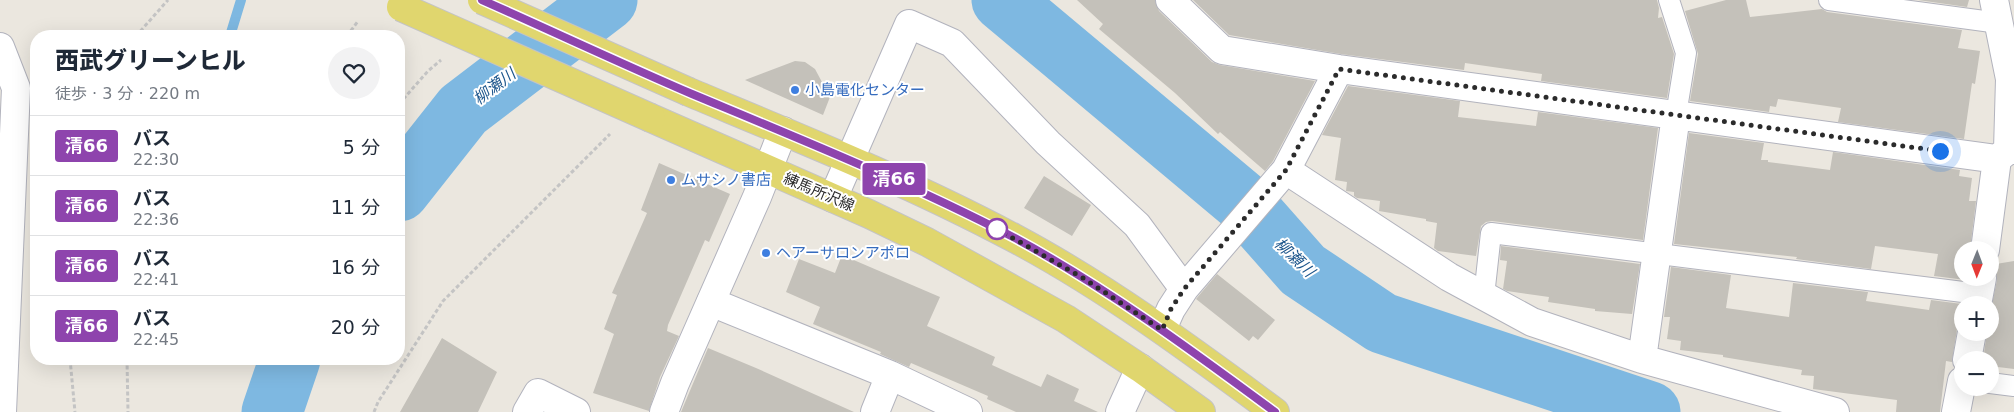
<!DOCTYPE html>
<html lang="ja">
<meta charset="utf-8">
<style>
:root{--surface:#fff;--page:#f2f2f3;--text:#1f2937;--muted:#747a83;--line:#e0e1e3}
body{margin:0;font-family:"DejaVu Sans","Noto Sans JP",sans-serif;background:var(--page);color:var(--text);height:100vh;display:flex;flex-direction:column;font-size:19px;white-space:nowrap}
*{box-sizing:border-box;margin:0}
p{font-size:16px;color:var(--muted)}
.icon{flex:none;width:28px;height:28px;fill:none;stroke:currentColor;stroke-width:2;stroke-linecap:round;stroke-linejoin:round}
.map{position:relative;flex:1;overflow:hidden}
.drawer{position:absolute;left:30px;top:30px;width:375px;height:335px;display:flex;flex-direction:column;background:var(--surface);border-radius:20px;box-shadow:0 5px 20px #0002}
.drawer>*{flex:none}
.badge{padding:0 10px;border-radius:4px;font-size:18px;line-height:32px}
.needle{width:32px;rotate:181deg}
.fabs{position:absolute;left:1954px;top:241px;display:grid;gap:10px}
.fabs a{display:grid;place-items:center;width:45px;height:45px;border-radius:50%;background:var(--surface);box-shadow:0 5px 20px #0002;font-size:25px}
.you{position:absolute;width:25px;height:25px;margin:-12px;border:4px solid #fff;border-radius:50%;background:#1a73e8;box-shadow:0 0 0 8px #1a73e833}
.map>.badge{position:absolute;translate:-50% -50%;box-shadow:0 0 0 2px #fff}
.round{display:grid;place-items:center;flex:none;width:52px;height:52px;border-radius:26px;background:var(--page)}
.head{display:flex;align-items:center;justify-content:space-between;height:85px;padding:0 25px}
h1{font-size:24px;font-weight:800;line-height:38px}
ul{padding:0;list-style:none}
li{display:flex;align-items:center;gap:15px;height:60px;padding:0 25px;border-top:1px solid var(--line)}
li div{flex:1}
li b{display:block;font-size:19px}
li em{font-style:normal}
li .badge{min-width:55px;font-weight:700;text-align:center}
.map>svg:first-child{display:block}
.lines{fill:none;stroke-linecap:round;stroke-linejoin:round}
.stream{stroke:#7eb8e1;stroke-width:10}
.river{stroke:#7eb8e1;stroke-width:61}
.building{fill:#c4c1ba}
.service-casing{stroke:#b2b3bd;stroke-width:22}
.minor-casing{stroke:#b2b3bd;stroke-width:30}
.tertiary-casing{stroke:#b2b3bd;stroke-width:30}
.primary-casing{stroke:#c4c4c4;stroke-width:30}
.path{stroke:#c4c4c4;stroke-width:3;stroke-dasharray:4 2.5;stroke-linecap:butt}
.service{stroke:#fff;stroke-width:20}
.minor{stroke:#fff;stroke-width:28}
.tertiary{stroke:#fff;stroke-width:28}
.primary{stroke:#e0d66e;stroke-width:28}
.primary-bridge-casing{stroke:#c4c4c4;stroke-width:30;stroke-linecap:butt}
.primary-bridge{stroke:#e0d66e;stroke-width:28}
.line-casing{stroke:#fff;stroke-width:11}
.line{stroke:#8e44ad;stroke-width:8}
.walk{stroke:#2b2b2b;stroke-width:5;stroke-dasharray:0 9}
.shop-dot{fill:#3f7fe0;stroke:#fff;stroke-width:2}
.stop-dot{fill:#fff;stroke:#8e44ad;stroke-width:2.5}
.labels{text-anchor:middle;stroke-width:4;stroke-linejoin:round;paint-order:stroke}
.shop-label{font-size:15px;fill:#366cbe;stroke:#fff;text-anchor:start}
.street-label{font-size:15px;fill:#2b2b2b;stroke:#fff}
.water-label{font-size:16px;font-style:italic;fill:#1d568c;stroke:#fff}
</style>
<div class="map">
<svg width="2014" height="412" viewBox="0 0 2014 412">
<rect width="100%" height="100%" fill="#ebe7df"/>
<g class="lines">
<path class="stream" d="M 230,36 L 241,0"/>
<path class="river" d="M 1002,0 L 1242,201 L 1303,270 L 1382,323 L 1650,412
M 399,191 L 463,110 L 607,0
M 272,412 L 290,359"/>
</g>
<path class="building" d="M 1077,0 L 1155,0 L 1159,11 L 1212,62 L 1220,65 L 1315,81 L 1273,161 L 1265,171 L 1220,132 L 1218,134 L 1175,93 L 1099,29 L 1103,24 Z
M 1193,0 L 1657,0 L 1659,8 L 1658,18 L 1662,17 L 1674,54 L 1667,98 L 1541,81 L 1542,74 L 1465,63 L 1464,70 L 1341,54 L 1229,35 Z
M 1726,0 L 1746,0 L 1750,17 L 1822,9 L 1827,12 L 1962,30 L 1958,48 L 1980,51 L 1975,84 L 1972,83 L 1964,139 L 1838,122 L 1841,108 L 1778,99 L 1776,107 L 1770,106 L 1769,112 L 1690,101 L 1698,54 L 1685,11 Z
M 1918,0 L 1969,0 L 1967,7 Z
M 795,61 L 805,62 L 815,69 L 830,97 L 823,115 L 745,80 Z
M 1348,86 L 1460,101 L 1458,117 L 1536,126 L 1538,112 L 1658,128 L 1643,240 L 1492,221 L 1486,222 L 1481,226 L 1476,256 L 1438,251 L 1434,248 L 1437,223 L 1426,221 L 1426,219 L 1379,211 L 1380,201 L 1357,198 L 1354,196 L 1354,192 L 1346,191 L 1347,182 L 1335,180 L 1341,138 L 1322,135 Z
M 1689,133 L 1764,143 L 1761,160 L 1768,160 L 1768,162 L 1830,170 L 1833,152 L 1960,170 L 1959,176 L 1972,178 L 1969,201 L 1976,201 L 1970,250 L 1962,250 L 1962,278 L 1966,278 L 1966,280 L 1934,276 L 1938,254 L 1875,246 L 1871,269 L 1796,259 L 1797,257 L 1674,244 Z
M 659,163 L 730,194 L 709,242 L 705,240 L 668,325 L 667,331 L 679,336 L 660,377 L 649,411 L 593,393 L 614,334 L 604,329 L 617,295 L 612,293 L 647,213 L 641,210 Z
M 1044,176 L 1091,205 L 1072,236 L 1024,208 Z
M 1501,246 L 1640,264 L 1632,314 L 1595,311 L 1595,309 L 1548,302 L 1549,297 L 1507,291 L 1503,289 L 1507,261 L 1500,260 Z
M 842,255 L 940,297 L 927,326 L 995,357 L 992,365 L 1041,387 L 1047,374 L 1079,389 L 1074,401 L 1098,412 L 1016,412 L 987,399 L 988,396 L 911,363 L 909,367 L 880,354 L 881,352 L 813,324 L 820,307 L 786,292 L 799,259 L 835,273 Z
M 2014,261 L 2014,369 L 1990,366 L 1990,360 L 1983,360 L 1987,332 L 1990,332 L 1990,313 L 1997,280 L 1996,272 L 1990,265 Z
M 1671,267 L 1731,275 L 1726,308 L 1789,317 L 1793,283 L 1868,292 L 1866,301 L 1929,310 L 1931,300 L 1962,304 L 1962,320 L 1957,329 L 1952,362 L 1946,361 L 1940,412 L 1896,412 L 1897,400 L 1813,389 L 1814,376 L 1801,375 L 1802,370 L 1723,357 L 1723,355 L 1680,350 L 1681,341 L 1667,339 L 1670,317 L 1664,317 Z
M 1217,274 L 1275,320 L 1258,340 L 1253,336 L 1249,341 L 1196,299 Z
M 442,338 L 497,372 L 478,412 L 400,412 Z
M 708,348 L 756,368 L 854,412 L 681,412 Z"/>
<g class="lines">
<defs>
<path id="service" d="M 1669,0 L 1686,53 L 1676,115
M 1829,0 L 1999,23
M 1484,296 L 1491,233 L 1979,294
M 1990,383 L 2014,386"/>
<path id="minor" d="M 1170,0 L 1222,50 L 1339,69 L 1997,159 L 2008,150 L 2014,150
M 1994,0 L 2010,79 L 2008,150
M 0,47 L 16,88 L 2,412
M 1286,170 L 1449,277 L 1532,322 L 1642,359 L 1835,412
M 833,198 L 909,24 L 952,43 L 1048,143 L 1137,225 L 1184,289 L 1171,309 L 1162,329
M 1985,250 L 1997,159
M 1184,289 L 1286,170 L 1339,69
M 711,302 L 890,375 L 968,412
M 1977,305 L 1982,278
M 1642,359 L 1676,115
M 1967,360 L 1972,332
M 527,412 L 538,393 L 576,412
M 875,412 L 890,375
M 1120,412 L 1140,368
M 1956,412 L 1962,381"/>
<path id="tertiary" d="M 664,412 L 675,383 L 757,197 L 783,131"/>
<path id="primary" d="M 689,92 C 799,138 909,182 1014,238 C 1106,287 1191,350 1275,412
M 651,118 L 869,214 L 927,242 L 1066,319 L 1140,368 L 1201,412"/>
</defs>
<use href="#service" class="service-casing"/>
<use href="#minor" class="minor-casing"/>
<use href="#tertiary" class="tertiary-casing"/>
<use href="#primary" class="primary-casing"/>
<path class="path" d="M 136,36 L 168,0
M 347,36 L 358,21
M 399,104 L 428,71 L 441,60
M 70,359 L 75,412
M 127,359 L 128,412
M 374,412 L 378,402 L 443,301 L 610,134"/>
<use href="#service" class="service"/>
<use href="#minor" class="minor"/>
<use href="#tertiary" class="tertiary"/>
<use href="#primary" class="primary"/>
<defs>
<path id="primary-bridge" d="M 482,0 L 689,92
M 401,7 L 651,118"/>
</defs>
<use href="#primary-bridge" class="primary-bridge-casing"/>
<use href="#primary-bridge" class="primary-bridge"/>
</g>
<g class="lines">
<defs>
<path id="line" d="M 482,0 C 552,31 622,64 692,94 C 800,139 909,183 1013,237 C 1106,287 1191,350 1275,412"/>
</defs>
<use href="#line" class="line-casing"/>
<use href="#line" class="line"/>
<path class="walk" d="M 997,229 L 1083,278 L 1162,330 L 1171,309 L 1184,289 L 1286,170 L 1339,69 L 1940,151"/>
</g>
<g class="shop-dot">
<circle cx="795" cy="90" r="5"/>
<circle cx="671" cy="180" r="5"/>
<circle cx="766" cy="253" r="5"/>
</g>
<circle class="stop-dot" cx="997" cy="229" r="10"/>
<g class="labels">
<g class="shop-label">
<text x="805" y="95">小島電化センター</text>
<text x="681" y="185">ムサシノ書店</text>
<text x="776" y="258">ヘアーサロンアポロ</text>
</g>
<g class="street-label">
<text transform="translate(819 192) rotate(23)" y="5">練馬所沢線</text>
</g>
<g class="water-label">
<text transform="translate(494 86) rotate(-37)" y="6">柳瀬川</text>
<text transform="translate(1295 257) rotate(44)" y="6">柳瀬川</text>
</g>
</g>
</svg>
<div class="fabs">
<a><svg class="needle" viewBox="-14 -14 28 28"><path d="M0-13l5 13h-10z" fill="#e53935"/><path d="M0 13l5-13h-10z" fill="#747a83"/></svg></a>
<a>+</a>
<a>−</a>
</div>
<div class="you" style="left:1940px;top:151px"></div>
<b class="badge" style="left:894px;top:179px;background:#8e44ad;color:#fff">清66</b>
<section class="drawer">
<div class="head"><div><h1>西武グリーンヒル</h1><p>徒歩 · 3 分 · 220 m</p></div><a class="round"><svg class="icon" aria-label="heart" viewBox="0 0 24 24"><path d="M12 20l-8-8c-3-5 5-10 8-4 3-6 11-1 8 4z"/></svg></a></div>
<ul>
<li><span class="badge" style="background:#8e44ad;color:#fff">清66</span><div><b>バス</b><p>22:30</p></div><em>5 分</em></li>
<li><span class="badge" style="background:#8e44ad;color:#fff">清66</span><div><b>バス</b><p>22:36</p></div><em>11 分</em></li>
<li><span class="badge" style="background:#8e44ad;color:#fff">清66</span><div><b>バス</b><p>22:41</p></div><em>16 分</em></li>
<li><span class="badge" style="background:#8e44ad;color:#fff">清66</span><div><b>バス</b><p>22:45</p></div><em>20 分</em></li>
</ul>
</section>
</div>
